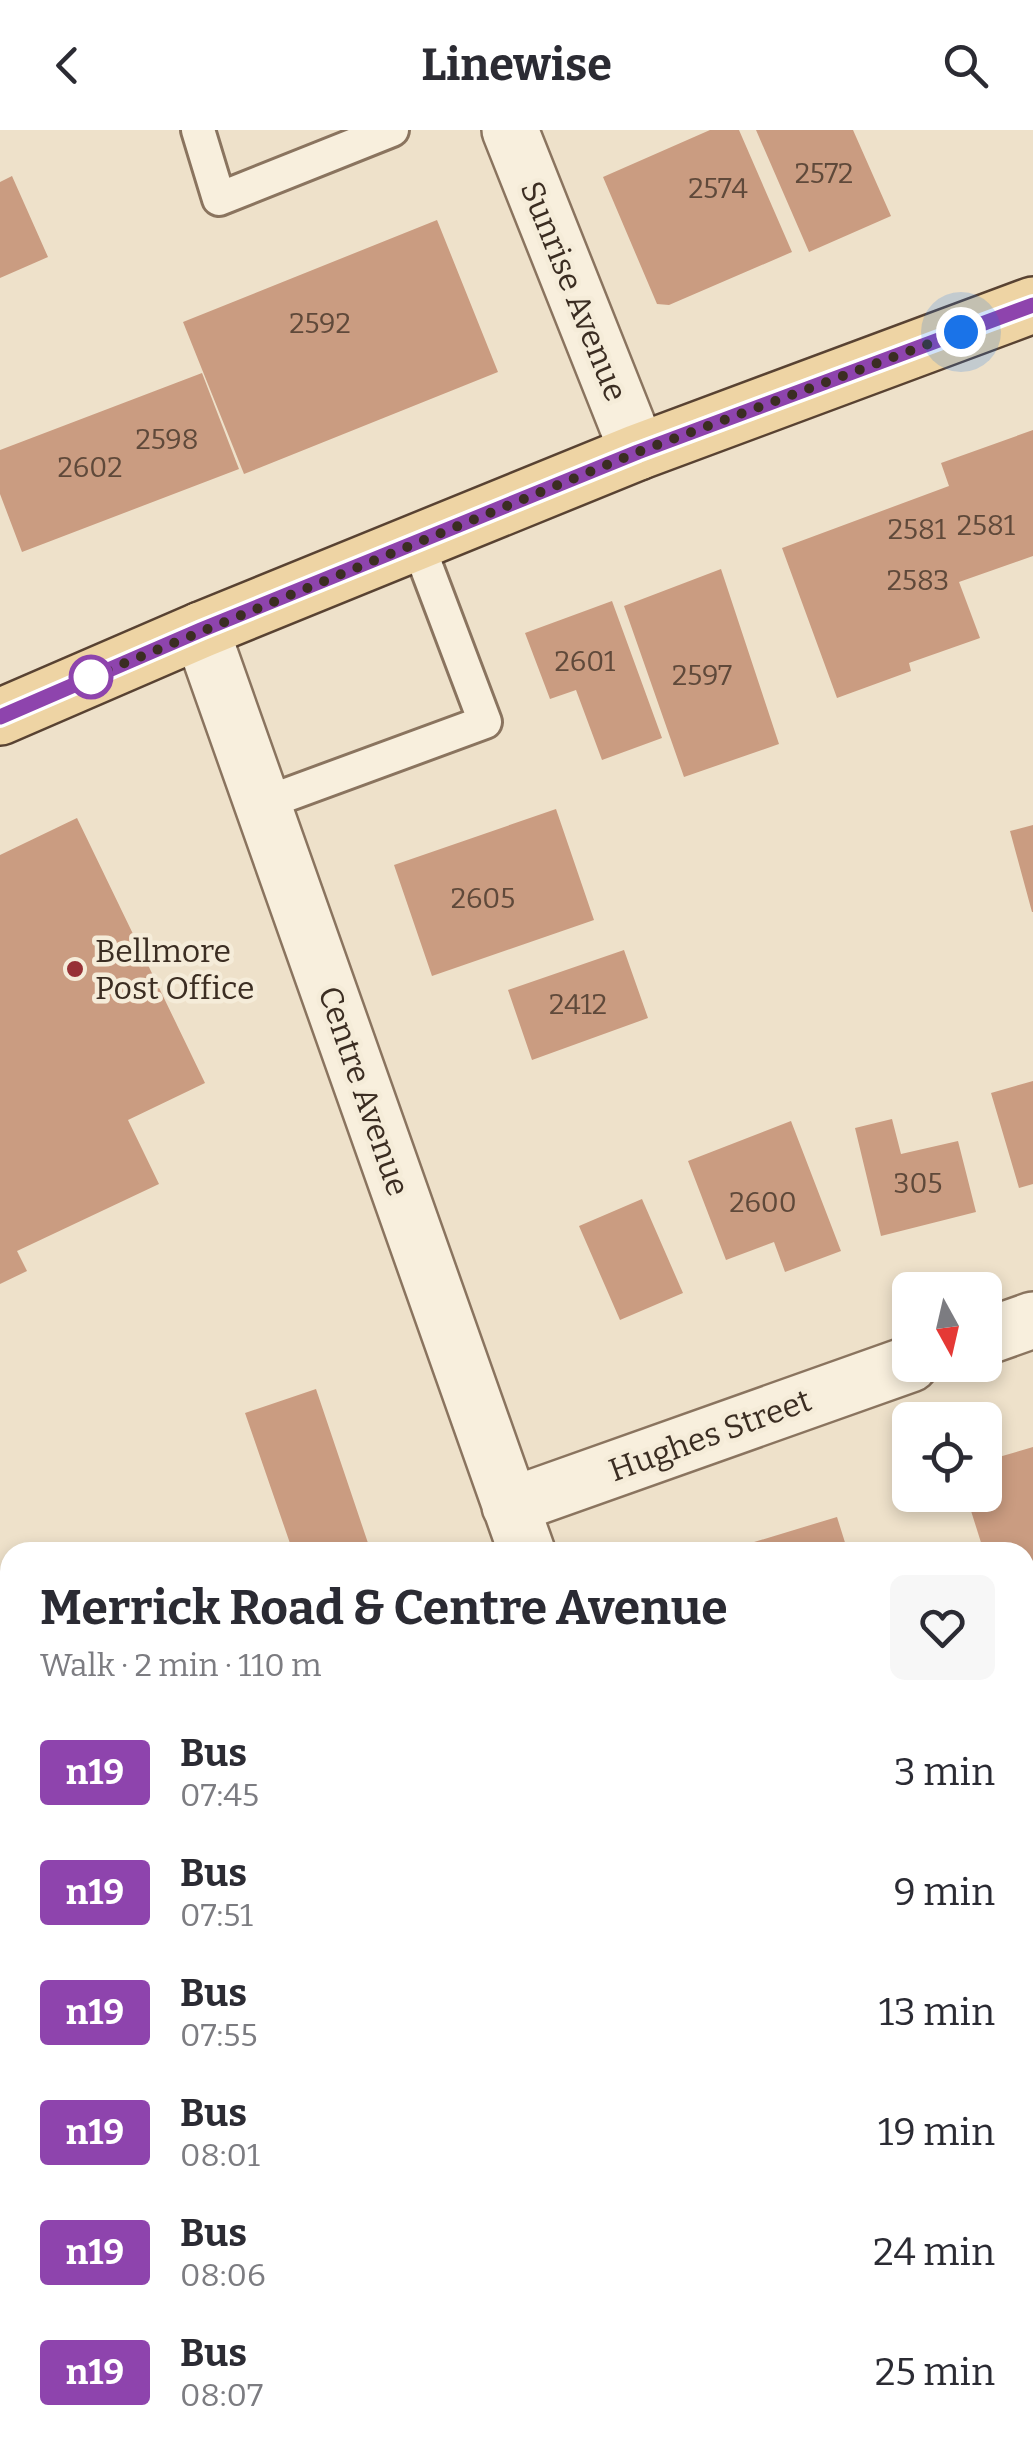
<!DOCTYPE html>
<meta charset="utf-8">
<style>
:root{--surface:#fff;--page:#f7f7f7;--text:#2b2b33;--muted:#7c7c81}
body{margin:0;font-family:Bitter,serif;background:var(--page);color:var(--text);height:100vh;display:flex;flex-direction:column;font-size:38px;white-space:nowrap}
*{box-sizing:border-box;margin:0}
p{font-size:32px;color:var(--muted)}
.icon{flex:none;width:55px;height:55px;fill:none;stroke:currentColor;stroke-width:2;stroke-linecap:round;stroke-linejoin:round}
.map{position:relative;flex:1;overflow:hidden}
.panel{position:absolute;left:0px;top:1412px;width:1035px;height:912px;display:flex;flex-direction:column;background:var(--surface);border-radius:30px 30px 0 0;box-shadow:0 5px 15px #0003}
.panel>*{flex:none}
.badge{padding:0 20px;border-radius:8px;font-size:35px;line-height:65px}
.needle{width:65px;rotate:172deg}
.tools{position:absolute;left:892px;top:1142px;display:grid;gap:20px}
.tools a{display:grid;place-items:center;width:110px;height:110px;border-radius:15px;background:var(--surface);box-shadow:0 5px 15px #0003;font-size:50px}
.you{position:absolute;width:50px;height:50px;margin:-25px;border:8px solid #fff;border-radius:50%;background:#1a73e8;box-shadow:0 0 0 15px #1a73e833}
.map>.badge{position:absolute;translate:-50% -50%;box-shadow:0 0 0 5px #fff}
.round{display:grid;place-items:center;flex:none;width:105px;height:105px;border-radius:15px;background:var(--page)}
.headline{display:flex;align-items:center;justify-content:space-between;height:170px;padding:0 40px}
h1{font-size:48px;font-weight:700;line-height:75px}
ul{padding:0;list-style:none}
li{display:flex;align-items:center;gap:30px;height:120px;padding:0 40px}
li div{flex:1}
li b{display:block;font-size:38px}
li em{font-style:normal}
li .badge{min-width:110px;font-weight:700;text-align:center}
header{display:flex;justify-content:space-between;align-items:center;height:130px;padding:0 40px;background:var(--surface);font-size:45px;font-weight:700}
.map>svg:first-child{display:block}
.building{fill:#ca9c81}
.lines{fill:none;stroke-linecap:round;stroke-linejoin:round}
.lane-casing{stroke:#8a745f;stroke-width:38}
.street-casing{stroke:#8a745f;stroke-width:60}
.primary-casing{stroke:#584232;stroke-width:60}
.lane{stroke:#f8efdd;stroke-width:32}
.street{stroke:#f8efdd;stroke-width:55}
.primary{stroke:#eed4a4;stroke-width:55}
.line-casing{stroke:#fff;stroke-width:22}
.line{stroke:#8e44ad;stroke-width:15}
.walk{stroke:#3b2d22;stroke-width:10;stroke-dasharray:0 18}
.stop-dot{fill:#fff;stroke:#8e44ad;stroke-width:5}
.poi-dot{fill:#973136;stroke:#f5ecd9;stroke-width:4}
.labels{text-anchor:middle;stroke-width:9;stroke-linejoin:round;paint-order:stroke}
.number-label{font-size:28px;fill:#5f493a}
.street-label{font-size:32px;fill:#3b2d22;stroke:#f5ecd9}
.poi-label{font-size:32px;fill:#3b2d22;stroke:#f5ecd9;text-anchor:start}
</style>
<header><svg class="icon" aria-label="back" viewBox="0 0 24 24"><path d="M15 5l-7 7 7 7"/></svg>Linewise<svg class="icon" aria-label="search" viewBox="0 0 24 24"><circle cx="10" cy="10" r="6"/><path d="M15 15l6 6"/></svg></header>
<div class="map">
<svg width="1033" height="2324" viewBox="0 0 1033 2324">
<rect width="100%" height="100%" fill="#eee1ca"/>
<path class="building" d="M 710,0 L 739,0 L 792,122 L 669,175 L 657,174 L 603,47 Z
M 756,0 L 853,0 L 891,86 L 809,122 Z
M 12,46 L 48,127 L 0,148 L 0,52 Z
M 437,90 L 498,242 L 244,344 L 183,192 Z
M 202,243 L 239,339 L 22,422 L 0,364 L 0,320 Z
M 1033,300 L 1033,426 L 959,452 L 980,508 L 909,533 L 911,541 L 837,568 L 782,418 L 949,356 L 941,333 Z
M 721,439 L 779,614 L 684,647 L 624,476 Z
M 612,471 L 662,608 L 602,630 L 576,560 L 550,569 L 525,503 Z
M 556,679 L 594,790 L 432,846 L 394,735 Z
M 77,688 L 205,953 L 128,990 L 159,1054 L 17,1121 L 27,1141 L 0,1154 L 0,725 Z
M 1033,695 L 1033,782 L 1032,782 L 1010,701 Z
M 624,820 L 648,888 L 532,930 L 508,860 Z
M 1033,951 L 1033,1054 L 1019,1058 L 991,963 Z
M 892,989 L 901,1024 L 958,1011 L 976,1082 L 881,1106 L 855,998 Z
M 791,991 L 841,1121 L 785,1142 L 774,1112 L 726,1130 L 688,1031 Z
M 642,1069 L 683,1163 L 620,1190 L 579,1096 Z
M 316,1259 L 368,1413 L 339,1422 L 293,1422 L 245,1283 Z
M 1033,1317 L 1033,1460 L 1025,1462 L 1025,1422 L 984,1422 L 966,1365 L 985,1365 L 985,1331 Z
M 837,1387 L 848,1422 L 721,1422 Z
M 1033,2025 L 1033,2093 L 1025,2095 L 1025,2027 Z
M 1033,2138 L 1033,2231 L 1025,2233 L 1025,2141 Z
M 1033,2270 L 1033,2324 L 1005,2324 L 1003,2315 L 1025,2315 L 1025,2272 Z
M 626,2315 L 697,2315 L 700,2324 L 629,2324 Z"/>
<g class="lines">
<defs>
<path id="lane" d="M 198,0 L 219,69 L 392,0
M 262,674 L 485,592 L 417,412
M 0,1541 L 10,1562
M 0,1670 L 10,1665"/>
<path id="street" d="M 510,0 L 638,322
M 201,500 L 527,1422
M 985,1207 L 1033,1190
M 510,1376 L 910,1234
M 1025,1890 L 1033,1887
M 844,2315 L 847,2324"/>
<path id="primary" d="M 0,587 L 201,500 L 638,322 L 1033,175"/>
</defs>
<use href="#lane" class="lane-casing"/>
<use href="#street" class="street-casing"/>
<use href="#primary" class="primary-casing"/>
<use href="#lane" class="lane"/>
<use href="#street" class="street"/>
<use href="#primary" class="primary"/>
</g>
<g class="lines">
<defs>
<path id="line" d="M 0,587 L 201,500 L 638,322 L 1033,175"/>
</defs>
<use href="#line" class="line-casing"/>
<use href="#line" class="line"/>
<path class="walk" d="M 91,547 L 638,322 L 961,202"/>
</g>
<circle class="stop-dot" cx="91" cy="547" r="20"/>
<circle class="poi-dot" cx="75" cy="839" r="10"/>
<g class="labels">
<g class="number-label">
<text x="824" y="53">2572</text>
<text x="718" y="68">2574</text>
<text x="320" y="203">2592</text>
<text x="167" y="319">2598</text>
<text x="90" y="347">2602</text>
<text x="986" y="405">2581</text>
<text x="917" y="409">2581</text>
<text x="918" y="460">2583</text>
<text x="585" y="541">2601</text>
<text x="702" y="555">2597</text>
<text x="483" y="778">2605</text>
<text x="578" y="884">2412</text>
<text x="918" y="1063">305</text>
<text x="763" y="1082">2600</text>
</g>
<g class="street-label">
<text transform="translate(574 161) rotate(68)" y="11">Sunrise Avenue</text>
<text transform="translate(364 961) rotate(71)" y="11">Centre Avenue</text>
<text transform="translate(710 1305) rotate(-20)" y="11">Hughes Street</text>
</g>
<g class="poi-label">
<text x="95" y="832">Bellmore<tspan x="95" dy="37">Post Office</tspan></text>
</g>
</g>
</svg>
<div class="tools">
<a><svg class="needle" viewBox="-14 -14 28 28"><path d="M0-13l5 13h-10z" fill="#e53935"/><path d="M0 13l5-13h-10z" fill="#7c7c81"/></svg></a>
<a><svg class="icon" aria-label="locate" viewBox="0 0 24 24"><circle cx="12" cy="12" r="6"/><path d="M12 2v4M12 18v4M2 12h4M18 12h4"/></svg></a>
</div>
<div class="you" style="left:961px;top:202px"></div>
<section class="panel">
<div class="headline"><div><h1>Merrick Road &amp; Centre Avenue</h1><p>Walk · 2 min · 110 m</p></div><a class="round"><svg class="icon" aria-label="heart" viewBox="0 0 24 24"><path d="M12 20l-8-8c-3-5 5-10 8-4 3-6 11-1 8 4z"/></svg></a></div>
<ul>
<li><span class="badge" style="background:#8e44ad;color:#fff">n19</span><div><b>Bus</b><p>07:45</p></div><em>3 min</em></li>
<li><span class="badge" style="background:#8e44ad;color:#fff">n19</span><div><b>Bus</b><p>07:51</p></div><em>9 min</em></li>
<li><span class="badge" style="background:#8e44ad;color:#fff">n19</span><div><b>Bus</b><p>07:55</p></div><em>13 min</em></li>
<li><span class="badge" style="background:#8e44ad;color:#fff">n19</span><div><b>Bus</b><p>08:01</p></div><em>19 min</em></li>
<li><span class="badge" style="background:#8e44ad;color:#fff">n19</span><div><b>Bus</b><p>08:06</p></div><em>24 min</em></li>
<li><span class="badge" style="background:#8e44ad;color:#fff">n19</span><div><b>Bus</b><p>08:07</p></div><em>25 min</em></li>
</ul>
</section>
</div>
